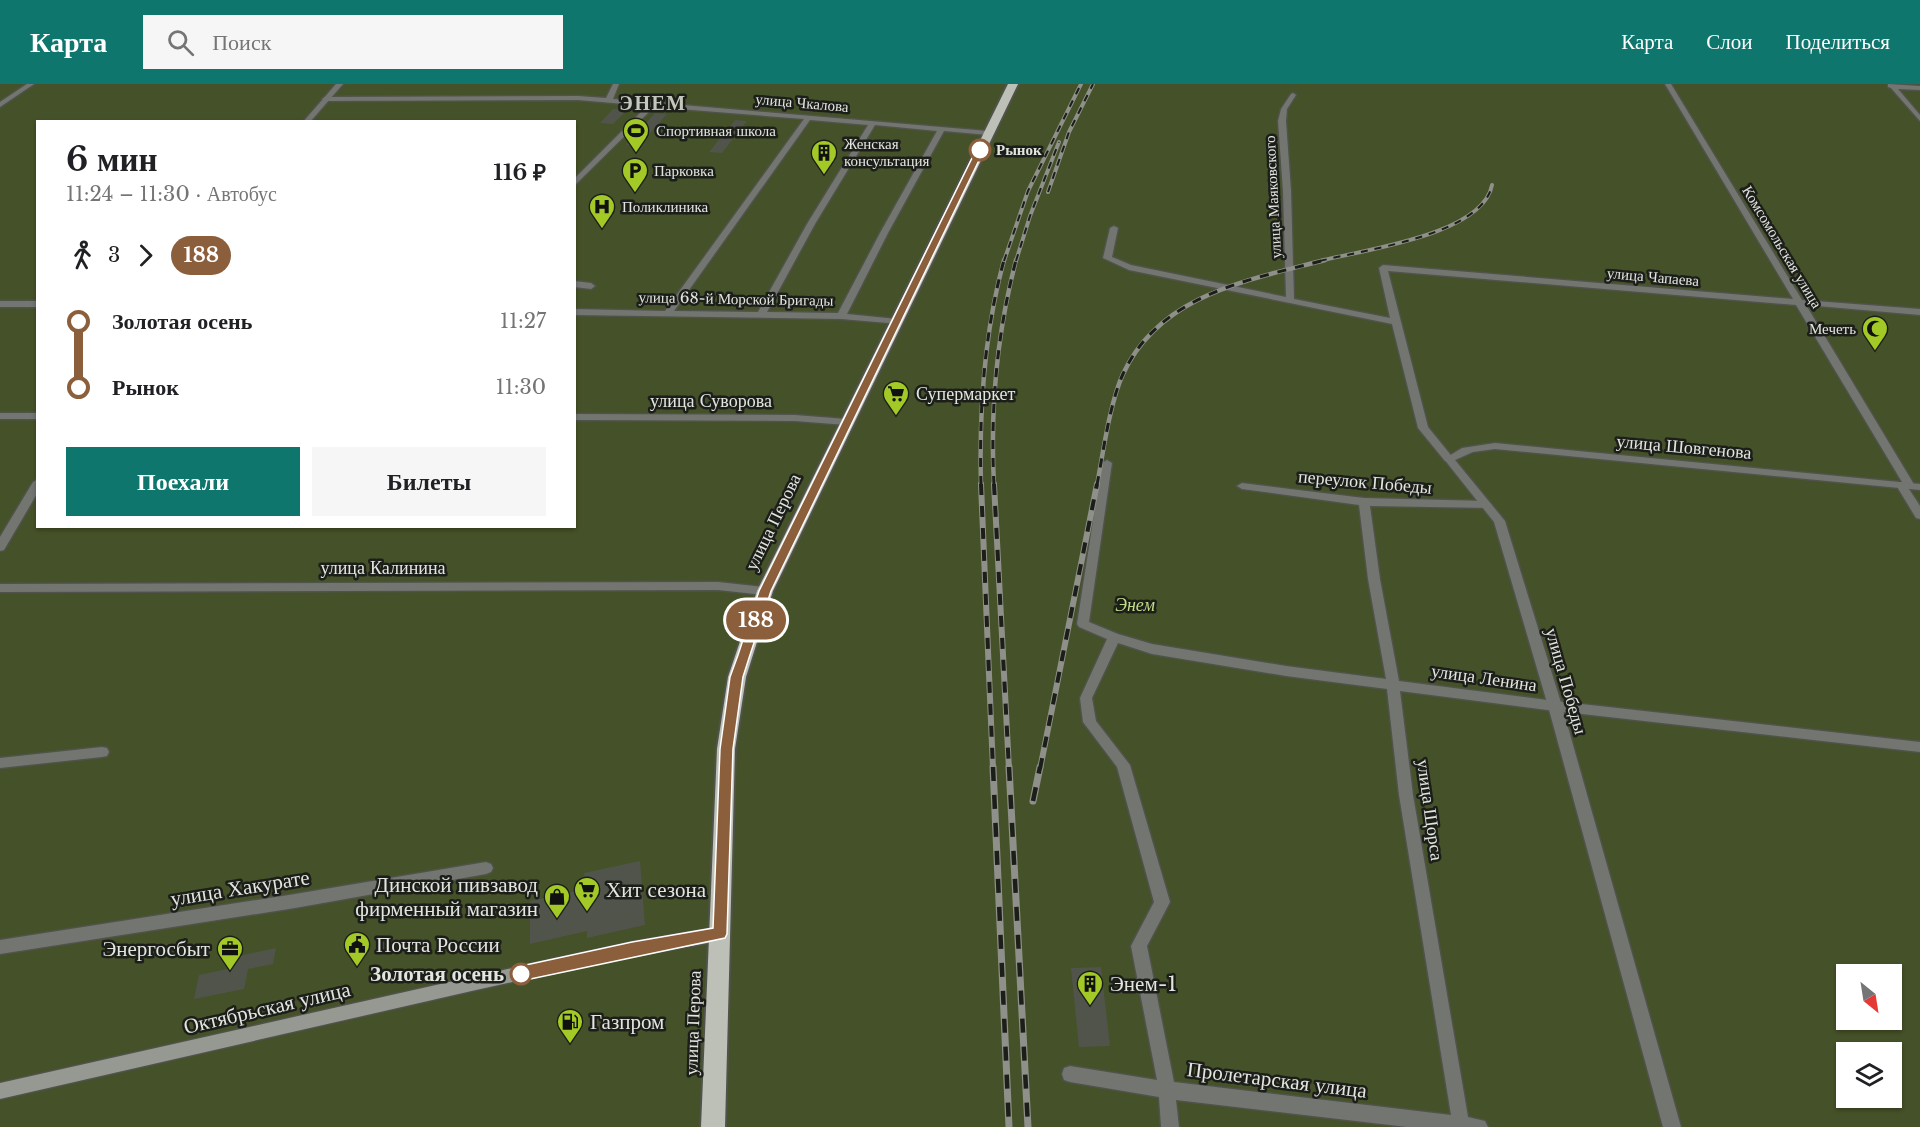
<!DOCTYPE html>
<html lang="ru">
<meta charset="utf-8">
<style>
:root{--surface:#fff;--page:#f6f6f6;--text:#202124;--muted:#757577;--accent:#0f766e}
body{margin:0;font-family:"Libre Baskerville",serif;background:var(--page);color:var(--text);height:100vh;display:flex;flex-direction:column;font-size:22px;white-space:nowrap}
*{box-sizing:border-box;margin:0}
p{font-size:20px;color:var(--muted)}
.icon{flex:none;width:33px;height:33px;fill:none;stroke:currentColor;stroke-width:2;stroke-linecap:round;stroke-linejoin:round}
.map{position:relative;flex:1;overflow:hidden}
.panel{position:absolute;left:36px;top:36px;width:540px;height:408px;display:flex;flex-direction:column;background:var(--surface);border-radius:0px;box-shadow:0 2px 4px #0004}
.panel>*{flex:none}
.badge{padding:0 12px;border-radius:20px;font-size:21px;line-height:39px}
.needle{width:39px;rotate:150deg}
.controls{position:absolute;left:1836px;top:880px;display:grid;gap:12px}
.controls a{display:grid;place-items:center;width:66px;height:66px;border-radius:0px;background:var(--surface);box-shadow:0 2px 4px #0004;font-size:30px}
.map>.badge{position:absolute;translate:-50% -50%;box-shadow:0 0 0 3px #fff}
.legs{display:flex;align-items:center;gap:9px;height:66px;padding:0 30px;font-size:20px}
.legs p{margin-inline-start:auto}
.headline{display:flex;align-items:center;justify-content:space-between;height:102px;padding:0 30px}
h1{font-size:33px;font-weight:800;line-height:45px}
.primary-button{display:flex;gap:12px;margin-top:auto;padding:12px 30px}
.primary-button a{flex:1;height:69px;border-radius:0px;background:var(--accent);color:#fff;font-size:24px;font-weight:800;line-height:69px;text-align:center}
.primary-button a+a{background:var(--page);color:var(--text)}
ul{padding:0 30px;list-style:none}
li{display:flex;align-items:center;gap:21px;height:66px;font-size:22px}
li i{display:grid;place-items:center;width:9px;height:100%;margin:0 8px;background:currentColor}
li i::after{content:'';width:15px;height:15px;margin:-8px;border:4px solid;border-radius:50%;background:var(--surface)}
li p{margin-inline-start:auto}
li:first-child i{background:linear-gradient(#0000 50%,currentColor 0)}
li:last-child i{background:linear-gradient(currentColor 50%,#0000 0)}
header{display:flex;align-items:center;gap:36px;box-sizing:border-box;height:84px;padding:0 30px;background:var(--accent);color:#fff}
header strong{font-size:28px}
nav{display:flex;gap:33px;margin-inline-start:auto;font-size:21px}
.search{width:420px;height:54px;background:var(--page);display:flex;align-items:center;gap:15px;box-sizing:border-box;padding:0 21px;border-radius:0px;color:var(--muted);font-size:22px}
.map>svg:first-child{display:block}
.green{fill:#455128;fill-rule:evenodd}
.building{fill:#51544b}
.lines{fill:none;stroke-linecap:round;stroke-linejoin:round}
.minor-casing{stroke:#50534a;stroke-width:3}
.tertiary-casing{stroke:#50534a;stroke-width:3}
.secondary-casing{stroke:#50534a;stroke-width:3}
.trunk-casing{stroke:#50534a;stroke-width:4}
.minor{fill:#737571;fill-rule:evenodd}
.tertiary{fill:#737571;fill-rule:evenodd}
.secondary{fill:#969991;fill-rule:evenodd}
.trunk{fill:#bdc0b6;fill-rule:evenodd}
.rail-far3-casing{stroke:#8e9089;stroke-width:4}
.rail-far2-casing{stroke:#8e9089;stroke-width:4.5}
.rail-far1-casing{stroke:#8e9089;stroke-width:6}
.rail-casing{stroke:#8e9089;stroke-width:7}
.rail-far3{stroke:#1c1e1a;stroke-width:2;stroke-dasharray:7;stroke-linecap:butt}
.rail-far2{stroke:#1c1e1a;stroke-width:3;stroke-dasharray:9;stroke-linecap:butt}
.rail-far1{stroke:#1c1e1a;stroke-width:4;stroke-dasharray:11;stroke-linecap:butt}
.rail{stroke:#1c1e1a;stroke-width:4.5;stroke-dasharray:14;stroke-linecap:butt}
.line-1{fill:#8b5e3c;stroke:#fff;stroke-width:1.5}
.stop-1-dot{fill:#fff;stroke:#8b5e3c;stroke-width:3}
.labels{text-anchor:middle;stroke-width:5;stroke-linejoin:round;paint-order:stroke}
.far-street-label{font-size:15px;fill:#e3e5df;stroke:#1c1e1a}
.far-poi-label{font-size:15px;fill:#e3e5df;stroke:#1c1e1a;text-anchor:start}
.far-stop-label{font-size:15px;font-weight:bold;fill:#e3e5df;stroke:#1c1e1a;text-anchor:start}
.poi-label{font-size:18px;fill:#e3e5df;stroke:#1c1e1a;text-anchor:start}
.street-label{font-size:18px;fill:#e3e5df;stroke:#1c1e1a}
.park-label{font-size:18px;font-style:italic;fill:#c3dd86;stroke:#1c1e1a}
.far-district-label{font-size:20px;font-weight:bold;letter-spacing:1.5px;fill:#c3c7bc;stroke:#1c1e1a}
.near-poi-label{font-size:21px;fill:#e3e5df;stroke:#1c1e1a;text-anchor:start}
.near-street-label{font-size:21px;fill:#e3e5df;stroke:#1c1e1a}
.near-stop-label{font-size:21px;font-weight:bold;fill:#e3e5df;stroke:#1c1e1a;text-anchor:end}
</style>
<header>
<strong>Карта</strong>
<div class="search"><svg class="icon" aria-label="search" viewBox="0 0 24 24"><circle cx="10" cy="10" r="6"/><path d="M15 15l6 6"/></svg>Поиск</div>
<nav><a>Карта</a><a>Слои</a><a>Поделиться</a></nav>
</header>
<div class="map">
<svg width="1920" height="1043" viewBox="0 0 1920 1043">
<rect width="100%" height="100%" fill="#34372e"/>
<path class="green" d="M 0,0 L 1920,0 L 1920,1043 L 0,1043 ZM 38,38 L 574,38 L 574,442 L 38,442 ZM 1846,891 L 1892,891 L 1892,936 L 1846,936 ZM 1846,969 L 1892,969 L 1892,1014 L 1846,1014 Z"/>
<path class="building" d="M 613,25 L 627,26 L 613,40 L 600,39 Z
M 655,29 L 667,30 L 639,62 L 626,61 Z
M 735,36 L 747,37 L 722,69 L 709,68 Z
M 640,777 L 645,841 L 587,854 L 587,847 L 530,860 L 530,817 L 585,805 L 584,789 Z
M 276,864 L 273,880 L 248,885 L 244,905 L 194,915 L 199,891 L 232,884 L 234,873 Z
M 1101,883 L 1110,962 L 1079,963 L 1071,884 Z"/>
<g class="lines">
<defs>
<path id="minor" d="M 27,0 L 34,0 L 0,23 L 0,18 Z
M 613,0 L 619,0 L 613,15 L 988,47 L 992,49 L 988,51 L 944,47 L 888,149 L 847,230 L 897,235 L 900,236 L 900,240 L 841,235 L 574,231 L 574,225 L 665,227 L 804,35 L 654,23 L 574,102 L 574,95 L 647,22 L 578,16 L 325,17 L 322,15 L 325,13 L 578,12 L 606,14 ZM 810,36 L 868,41 L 807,140 L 758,228 L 674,227 ZM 875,41 L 937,47 L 880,149 L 838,229 L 767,228 L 815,140 Z
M 1665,0 L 1671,0 L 1802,216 L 1920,225 L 1920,231 L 1806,221 L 1915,402 L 1909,405 L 1920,422 L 1920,435 L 1916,434 L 1896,401 L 1897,399 L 1902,398 L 1796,221 L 1388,187 L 1428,343 L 1454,375 L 1449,378 L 1445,377 L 1418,344 L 1392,240 L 1129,186 L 1103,174 L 1110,144 L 1114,142 L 1118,144 L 1112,173 L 1131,181 L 1286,213 L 1283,107 L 1278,37 L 1281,25 L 1291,10 L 1293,9 L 1296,11 L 1287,25 L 1286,37 L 1291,107 L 1294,215 L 1390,234 L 1379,184 L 1383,181 L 1793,215 Z
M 1888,0 L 1920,2 L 1920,6 L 1898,5 L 1920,31 L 1920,37 L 1891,4 L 1888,3 Z
M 574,197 L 591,199 L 595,202 L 591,205 L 574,203 Z
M 0,217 L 38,217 L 38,223 L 0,223 Z
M 0,329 L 38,329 L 38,335 L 0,335 Z
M 574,330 L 795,331 L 846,335 L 851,338 L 846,341 L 795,337 L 574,336 Z
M 1107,376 L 1112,379 L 1089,538 L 1118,550 L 1152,560 L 1286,582 L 1386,595 L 1368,495 L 1359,421 L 1242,405 L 1237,402 L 1242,399 L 1364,414 L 1487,417 L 1492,421 L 1491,424 L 1370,422 L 1380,495 L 1399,597 L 1555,617 L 1920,658 L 1920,668 L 1555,627 L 1400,607 L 1413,711 L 1468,1033 L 1485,1037 L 1488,1043 L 1407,1043 L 1176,1016 L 1179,1043 L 1161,1043 L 1159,1013 L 1070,998 L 1064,996 L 1062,990 L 1064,984 L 1070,982 L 1157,996 L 1131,862 L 1154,818 L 1117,683 L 1083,638 L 1080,614 L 1107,555 L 1079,543 L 1077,540 L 1102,379 ZM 1118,559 L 1152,570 L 1286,592 L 1387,605 L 1399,711 L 1451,1031 L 1174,998 L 1147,862 L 1170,818 L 1130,681 L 1096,637 L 1092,614 Z
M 718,498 L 765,503 L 771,507 L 765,511 L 718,506 L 0,508 L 0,500 Z
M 102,663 L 107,664 L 109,668 L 107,672 L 102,673 L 0,684 L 0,674 Z
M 486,778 L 491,780 L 493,784 L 491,788 L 486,790 L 295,824 L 0,870 L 0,856 L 295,810 Z"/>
<path id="tertiary" d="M 336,0 L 343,0 L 310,38 L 303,38 Z
M 1495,359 L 1920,400 L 1920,406 L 1495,365 L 1473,368 L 1455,376 L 1505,437 L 1562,622 L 1681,1043 L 1663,1043 L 1548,622 L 1494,438 L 1444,375 L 1462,364 Z
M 38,395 L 38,408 L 4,466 L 0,467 L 0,453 L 33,398 Z"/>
<path id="secondary" d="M 720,843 L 725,845 L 728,850 L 725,855 L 720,857 L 632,872 L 476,906 L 0,1015 L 0,999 L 476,892 L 632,858 Z"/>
<path id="trunk" d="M 1008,0 L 1018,0 L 773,507 L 746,593 L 735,665 L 725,1043 L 701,1043 L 717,665 L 728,593 L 757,507 Z"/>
</defs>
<use href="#minor" class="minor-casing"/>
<use href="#tertiary" class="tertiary-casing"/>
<use href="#secondary" class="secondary-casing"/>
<use href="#trunk" class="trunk-casing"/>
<use href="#minor" class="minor"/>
<use href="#tertiary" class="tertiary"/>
<use href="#secondary" class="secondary"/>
<use href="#trunk" class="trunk"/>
<defs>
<path id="rail-far3" d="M 1048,108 L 1069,48 L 1093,0
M 1004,177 L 1028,107 L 1081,0
M 1016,177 L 1030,132 L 1059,58
M 1320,177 C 1362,166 1483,151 1492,101"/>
<path id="rail-far2" d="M 981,401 C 979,325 984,249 1004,176
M 994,401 C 990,326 997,249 1016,176
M 1097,401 C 1103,369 1110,318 1123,290 C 1160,210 1249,196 1325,176"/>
<path id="rail-far1" d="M 981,400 L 993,685
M 994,400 L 1009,685
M 1040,685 L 1097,400"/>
<path id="rail" d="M 993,683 L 1009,1043
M 1009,683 L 1028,1043
M 1033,717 L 1040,683"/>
</defs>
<use href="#rail-far3" class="rail-far3-casing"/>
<use href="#rail-far2" class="rail-far2-casing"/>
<use href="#rail-far1" class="rail-far1-casing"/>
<use href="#rail" class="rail-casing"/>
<use href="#rail-far3" class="rail-far3"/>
<use href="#rail-far2" class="rail-far2"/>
<use href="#rail-far1" class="rail-far1"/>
<use href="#rail" class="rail"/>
</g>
<path class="line-1" d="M 980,64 L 984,66 L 771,507 L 750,571 L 743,593 L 733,665 L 727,850 L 725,854 L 521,897 L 515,895 L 513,890 L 515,884 L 521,882 L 632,858 L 713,844 L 720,665 L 730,593 L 738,571 L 759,507 L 976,66 Z"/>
<defs>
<symbol id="stadium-pin" viewBox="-11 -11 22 30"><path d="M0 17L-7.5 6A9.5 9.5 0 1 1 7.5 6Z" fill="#a3c926" stroke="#1c1e1a"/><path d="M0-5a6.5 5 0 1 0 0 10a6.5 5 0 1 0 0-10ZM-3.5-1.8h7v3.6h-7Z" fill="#111"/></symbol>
<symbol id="building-pin" viewBox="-11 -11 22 30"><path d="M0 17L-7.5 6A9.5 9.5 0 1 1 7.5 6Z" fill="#a3c926" stroke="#1c1e1a"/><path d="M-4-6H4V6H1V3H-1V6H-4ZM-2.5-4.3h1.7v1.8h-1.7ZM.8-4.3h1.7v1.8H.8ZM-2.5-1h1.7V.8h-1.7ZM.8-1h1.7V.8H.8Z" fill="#111"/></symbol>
<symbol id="parking-pin" viewBox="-11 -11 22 30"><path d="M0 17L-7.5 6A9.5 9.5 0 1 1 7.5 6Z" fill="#a3c926" stroke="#1c1e1a"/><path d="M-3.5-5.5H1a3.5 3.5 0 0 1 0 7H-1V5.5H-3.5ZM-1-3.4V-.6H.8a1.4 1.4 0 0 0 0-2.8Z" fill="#111"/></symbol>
<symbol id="hospital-pin" viewBox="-11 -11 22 30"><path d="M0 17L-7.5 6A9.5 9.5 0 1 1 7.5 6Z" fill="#a3c926" stroke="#1c1e1a"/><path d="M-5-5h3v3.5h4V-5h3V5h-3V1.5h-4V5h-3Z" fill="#111"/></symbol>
<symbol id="mosque-pin" viewBox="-11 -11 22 30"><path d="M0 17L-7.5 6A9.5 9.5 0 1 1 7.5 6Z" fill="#a3c926" stroke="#1c1e1a"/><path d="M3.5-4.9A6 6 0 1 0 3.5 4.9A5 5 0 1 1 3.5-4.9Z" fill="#111"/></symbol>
<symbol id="supermarket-pin" viewBox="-11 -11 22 30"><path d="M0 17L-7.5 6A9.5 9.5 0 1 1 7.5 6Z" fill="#a3c926" stroke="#1c1e1a"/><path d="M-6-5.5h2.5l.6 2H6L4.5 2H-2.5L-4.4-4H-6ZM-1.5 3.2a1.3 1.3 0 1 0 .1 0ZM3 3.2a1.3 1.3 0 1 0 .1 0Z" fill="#111"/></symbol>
<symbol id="shop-pin" viewBox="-11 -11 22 30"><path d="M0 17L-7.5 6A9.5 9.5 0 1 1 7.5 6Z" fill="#a3c926" stroke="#1c1e1a"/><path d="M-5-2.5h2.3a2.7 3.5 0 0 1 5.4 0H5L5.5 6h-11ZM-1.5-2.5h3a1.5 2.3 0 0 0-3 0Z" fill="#111"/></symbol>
<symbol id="civic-pin" viewBox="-11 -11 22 30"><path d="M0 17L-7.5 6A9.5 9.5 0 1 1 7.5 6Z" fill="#a3c926" stroke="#1c1e1a"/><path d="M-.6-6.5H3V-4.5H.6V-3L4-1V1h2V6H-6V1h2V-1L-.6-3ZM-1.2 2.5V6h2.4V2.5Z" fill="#111"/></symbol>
<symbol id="office-pin" viewBox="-11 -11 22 30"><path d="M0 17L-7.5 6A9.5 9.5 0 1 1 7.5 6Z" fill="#a3c926" stroke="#1c1e1a"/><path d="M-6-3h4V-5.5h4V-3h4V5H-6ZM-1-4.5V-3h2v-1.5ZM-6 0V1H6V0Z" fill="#111"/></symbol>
<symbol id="fuel-pin" viewBox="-11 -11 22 30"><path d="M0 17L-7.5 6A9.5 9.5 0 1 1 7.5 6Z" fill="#a3c926" stroke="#1c1e1a"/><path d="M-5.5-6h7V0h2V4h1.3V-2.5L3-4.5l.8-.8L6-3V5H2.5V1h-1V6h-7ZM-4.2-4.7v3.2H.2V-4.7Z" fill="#111"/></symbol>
</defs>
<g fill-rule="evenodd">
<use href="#stadium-pin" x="621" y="32" width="30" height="40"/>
<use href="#building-pin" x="809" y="54" width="30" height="40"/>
<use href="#parking-pin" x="620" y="72" width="30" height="40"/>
<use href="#hospital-pin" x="587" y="108" width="30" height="40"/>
<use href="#mosque-pin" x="1860" y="230" width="30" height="40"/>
<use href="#supermarket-pin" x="881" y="295" width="30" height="40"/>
<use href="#supermarket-pin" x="572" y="791" width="30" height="40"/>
<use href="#shop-pin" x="542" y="798" width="30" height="40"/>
<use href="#civic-pin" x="342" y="846" width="30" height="40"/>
<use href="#office-pin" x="215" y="850" width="30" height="40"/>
<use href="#building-pin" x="1075" y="885" width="30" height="40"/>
<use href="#fuel-pin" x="555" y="923" width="30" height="40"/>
</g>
<g class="stop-1-dot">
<circle cx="980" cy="66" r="10"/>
<circle cx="521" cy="890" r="10"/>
</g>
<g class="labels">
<g class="far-street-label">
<text transform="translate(802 19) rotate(5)" y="5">улица Чкалова</text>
<text transform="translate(1273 113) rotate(-93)" y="5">улица Маяковского</text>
<text transform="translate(1782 163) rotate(59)" y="5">Комсомольская улица</text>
<text transform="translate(1653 193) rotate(5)" y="5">улица Чапаева</text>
<text transform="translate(736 215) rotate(1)" y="5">улица 68-й Морской Бригады</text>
</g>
<g class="far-poi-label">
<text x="656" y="52">Спортивная школа</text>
<text x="844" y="65">Женская<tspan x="844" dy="17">консультация</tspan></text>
<text x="654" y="92">Парковка</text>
<text x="622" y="128">Поликлиника</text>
<text x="1856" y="250" text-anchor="end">Мечеть</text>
</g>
<g class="far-stop-label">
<text x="996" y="71">Рынок</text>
</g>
<g class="poi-label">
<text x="916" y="316">Супермаркет</text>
</g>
<g class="street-label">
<text x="711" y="323">улица Суворова</text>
<text transform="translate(1684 363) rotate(5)" y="6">улица Шовгенова</text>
<text transform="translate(1365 398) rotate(5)" y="6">переулок Победы</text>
<text transform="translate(773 438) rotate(-64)" y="6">улица Перова</text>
<text x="383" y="490">улица Калинина</text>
<text transform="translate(1484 594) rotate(8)" y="6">улица Ленина</text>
<text transform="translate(1566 597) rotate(74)" y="6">улица Победы</text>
<text transform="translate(1430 726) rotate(82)" y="6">улица Щорса</text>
<text transform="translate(693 939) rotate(-88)" y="6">улица Перова</text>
</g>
<g class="park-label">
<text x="1135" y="527">Энем</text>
</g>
<g class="far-district-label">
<text x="653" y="26">ЭНЕМ</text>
</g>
<g class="near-poi-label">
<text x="538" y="808" text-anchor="end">Динской пивзавод<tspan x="538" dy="24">фирменный магазин</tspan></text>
<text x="606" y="813">Хит сезона</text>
<text x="376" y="868">Почта России</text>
<text x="210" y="872" text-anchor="end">Энергосбыт</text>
<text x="1110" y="907">Энем-1</text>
<text x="590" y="945">Газпром</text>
</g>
<g class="near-street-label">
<text transform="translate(240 804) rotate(-9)" y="7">улица Хакурате</text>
<text transform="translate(267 924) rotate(-13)" y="7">Октябрьская улица</text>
<text transform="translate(1277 996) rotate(7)" y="7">Пролетарская улица</text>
</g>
<g class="near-stop-label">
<text x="504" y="897">Золотая осень</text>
</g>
</g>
</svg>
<div class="controls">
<a><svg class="needle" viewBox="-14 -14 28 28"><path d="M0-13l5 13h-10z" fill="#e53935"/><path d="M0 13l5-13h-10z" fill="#757577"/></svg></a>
<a><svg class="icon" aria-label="layers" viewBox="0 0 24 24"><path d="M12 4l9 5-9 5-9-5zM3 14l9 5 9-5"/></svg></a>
</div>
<b class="badge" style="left:756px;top:536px;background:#8b5e3c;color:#fff">188</b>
<section class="panel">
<div class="headline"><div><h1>6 мин</h1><p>11:24 – 11:30 · Автобус</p></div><b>116 ₽</b></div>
<div class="legs"><svg class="icon" aria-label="walk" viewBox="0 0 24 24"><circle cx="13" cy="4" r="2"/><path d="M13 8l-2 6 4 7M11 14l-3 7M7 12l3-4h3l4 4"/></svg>3<svg class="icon" aria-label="forward" viewBox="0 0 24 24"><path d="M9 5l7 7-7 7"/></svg><b class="badge" style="background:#8b5e3c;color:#fff">188</b></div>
<ul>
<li><i style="color:#8b5e3c"></i><b>Золотая осень</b><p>11:27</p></li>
<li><i style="color:#8b5e3c"></i><b>Рынок</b><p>11:30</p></li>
</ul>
<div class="primary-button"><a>Поехали</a><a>Билеты</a></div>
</section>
</div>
